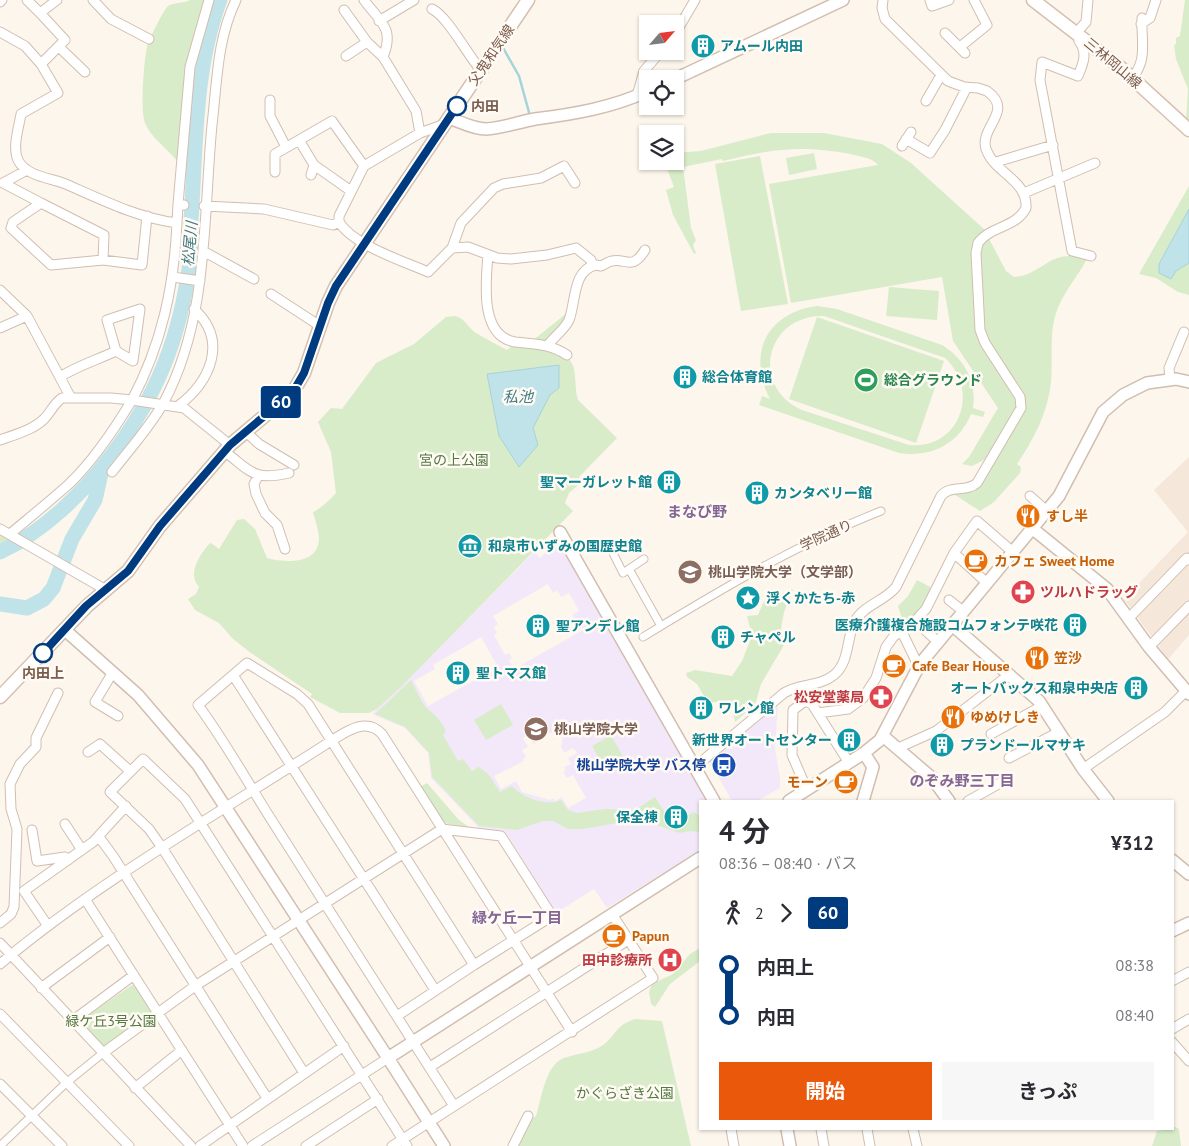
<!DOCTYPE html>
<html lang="ja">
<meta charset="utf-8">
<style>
:root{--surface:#fff;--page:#f7f7f7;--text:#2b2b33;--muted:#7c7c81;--accent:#ea580c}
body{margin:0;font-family:"PT Sans","Noto Sans JP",sans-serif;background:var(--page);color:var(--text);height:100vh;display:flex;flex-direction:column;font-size:19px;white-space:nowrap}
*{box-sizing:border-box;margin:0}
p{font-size:16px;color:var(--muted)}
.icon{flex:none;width:28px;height:28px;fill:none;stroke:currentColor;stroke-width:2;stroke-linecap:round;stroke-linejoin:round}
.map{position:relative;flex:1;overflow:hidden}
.side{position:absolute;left:699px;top:800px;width:475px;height:330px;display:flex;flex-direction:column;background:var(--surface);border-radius:0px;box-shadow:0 1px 4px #0004}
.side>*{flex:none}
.badge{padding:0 10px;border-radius:4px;font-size:18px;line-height:32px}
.needle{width:32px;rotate:62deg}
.fabs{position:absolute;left:639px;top:15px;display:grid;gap:10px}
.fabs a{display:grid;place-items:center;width:45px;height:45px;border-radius:0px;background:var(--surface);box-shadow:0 1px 4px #0004;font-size:25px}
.map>.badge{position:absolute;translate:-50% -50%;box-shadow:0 0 0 2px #fff}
.legs{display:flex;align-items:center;gap:8px;height:55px;padding:0 20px;font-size:16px}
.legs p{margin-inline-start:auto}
.overview{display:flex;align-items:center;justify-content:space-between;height:85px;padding:0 20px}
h1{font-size:28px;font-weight:700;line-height:38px}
.button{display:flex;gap:10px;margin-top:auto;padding:10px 20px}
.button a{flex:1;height:58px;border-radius:0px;background:var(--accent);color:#fff;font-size:20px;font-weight:700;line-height:58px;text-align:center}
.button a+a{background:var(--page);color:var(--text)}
ul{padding:0 20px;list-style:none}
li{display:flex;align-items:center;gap:18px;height:50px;font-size:19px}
li i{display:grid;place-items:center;width:8px;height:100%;margin:0 6px;background:currentColor}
li i::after{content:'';width:12px;height:12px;margin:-6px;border:4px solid;border-radius:50%;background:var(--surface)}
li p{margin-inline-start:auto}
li:first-child i{background:linear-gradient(#0000 50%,currentColor 0)}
li:last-child i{background:linear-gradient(currentColor 50%,#0000 0)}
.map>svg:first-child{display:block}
.residential{fill:#f5e8da}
.education{fill:#f3e8fa;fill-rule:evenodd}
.green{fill:#d8ecc9;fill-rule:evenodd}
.water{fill:#bfe3e8;stroke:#a5d3da}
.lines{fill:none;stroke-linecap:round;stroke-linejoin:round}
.stream{stroke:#a5d3da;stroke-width:2.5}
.river{stroke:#bfe3e8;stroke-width:15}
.pedestrian-casing{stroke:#d1beb0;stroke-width:9}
.minor-casing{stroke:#d1beb0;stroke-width:11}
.tertiary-casing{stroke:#d1beb0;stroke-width:14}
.secondary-casing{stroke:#d6c0b0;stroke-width:15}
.pedestrian{stroke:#fff;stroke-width:7}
.minor{stroke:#fff;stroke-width:9}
.tertiary{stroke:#fff;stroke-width:11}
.secondary{stroke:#fff;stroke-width:12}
.line-1-casing{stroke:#fff;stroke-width:11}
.line-1{stroke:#003b80;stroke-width:8}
.stop-1-dot{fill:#fff;stroke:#003b80;stroke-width:2.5}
.labels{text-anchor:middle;stroke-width:5;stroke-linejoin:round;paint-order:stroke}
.culture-label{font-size:14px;font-weight:bold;fill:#0d838f;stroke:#fffaf3;text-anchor:start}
.street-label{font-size:14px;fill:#7a5c4d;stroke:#fffaf3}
.stop-label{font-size:14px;font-weight:bold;fill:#7a5c4d;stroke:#fffaf3;text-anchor:start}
.leisure-label{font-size:14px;font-weight:bold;fill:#27864d;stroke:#fffaf3;text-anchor:start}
.park-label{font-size:14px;fill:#537a41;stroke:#fffaf3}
.food-label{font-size:14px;font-weight:bold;fill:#c56008;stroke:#fffaf3;text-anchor:start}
.education-label{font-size:14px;font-weight:bold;fill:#785e54;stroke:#fffaf3;text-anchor:start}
.health-label{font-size:14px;font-weight:bold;fill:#be3a42;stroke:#fffaf3;text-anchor:end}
.transit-label{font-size:14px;font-weight:bold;fill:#164399;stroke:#fffaf3;text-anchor:end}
.water-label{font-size:15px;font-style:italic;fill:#437c86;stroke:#fffaf3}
.neighbourhood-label{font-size:15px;font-weight:bold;fill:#846695;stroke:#fffaf3}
</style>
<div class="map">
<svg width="1189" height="1146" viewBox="0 0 1189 1146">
<rect width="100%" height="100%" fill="#fdf6ec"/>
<path class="residential" d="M 1189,457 L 1189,635 L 1168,659 L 1124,599 L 1188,532 L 1154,490 Z"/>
<path class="education" d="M 554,544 L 561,546 L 707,801 L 700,801 L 700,850 L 607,908 L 594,889 L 556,913 L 505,831 L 479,828 L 431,778 L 428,753 L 405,728 L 372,714 L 534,552 L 540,558 ZM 548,584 L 553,593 L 557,590 L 561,597 L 569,593 L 579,611 L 572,615 L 583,630 L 514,669 L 509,660 L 512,658 L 509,653 L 505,655 L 494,635 L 497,633 L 494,627 L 498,624 L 493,616 ZM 481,637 L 498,667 L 428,706 L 414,681 L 435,669 L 433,665 ZM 542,731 L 563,736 L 561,747 L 564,753 L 573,748 L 577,753 L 568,758 L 571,764 L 564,767 L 566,770 L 563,772 L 567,778 L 573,775 L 586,798 L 568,808 L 562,797 L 555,801 L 554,798 L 550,800 L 522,792 L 516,781 L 501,789 L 494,776 L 524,761 L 523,759 L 526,757 L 522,750 L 528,747 L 523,738 L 528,735 L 533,744 L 539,741 Z
M 778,705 L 775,749 L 780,778 L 780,788 L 757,801 L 732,801 L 710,762 Z"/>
<path class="green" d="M 190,0 L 206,0 L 196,31 L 180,160 L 177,161 C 167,148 151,138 145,123 C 140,111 144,61 147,47 C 148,41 164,9 168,6 C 174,2 183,4 190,0 Z
M 1185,0 L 1189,0 L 1189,124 L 1186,121 L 1188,89 L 1176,59 L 1174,45 L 1176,44 L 1176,38 L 1180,36 Z
M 771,133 L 824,133 L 882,144 L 911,163 L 985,230 L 976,241 L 975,317 L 1016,396 L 1018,406 L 988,458 L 972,466 L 962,464 L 969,457 L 998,408 L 953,341 L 942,277 L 791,303 L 769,184 L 878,165 C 871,157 861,157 850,154 C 802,145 770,149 723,161 L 722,159 L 683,167 L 691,228 L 696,240 L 693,245 L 696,253 L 694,254 L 673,215 L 666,190 L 674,187 L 664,161 L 675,161 L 675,153 L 701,151 Z
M 814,153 L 817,169 L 789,175 L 786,158 Z
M 760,156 L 788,304 L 741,311 L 715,164 Z
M 1189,186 L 1189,209 L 1159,264 L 1159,272 L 1176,271 L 1189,263 L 1189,295 L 1178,292 L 1156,278 L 1139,274 Z
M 988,237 L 1006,271 L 1014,277 C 1044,275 1049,247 1087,259 C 1078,276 1062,294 1056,313 C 1049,335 1053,359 1051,382 C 1048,412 1034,439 1017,464 L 1021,467 L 1020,473 L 994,502 L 980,511 L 952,493 L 980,485 L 1025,408 L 983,330 L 979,252 L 980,247 Z
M 889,287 L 939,291 L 937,320 L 886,316 Z
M 817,306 L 837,309 L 942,345 C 965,359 977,382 973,408 L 985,412 L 983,417 L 971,414 C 959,444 931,458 899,453 L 759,405 L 762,396 L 770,399 C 747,354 766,313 817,306 ZM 824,316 L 945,358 C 981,391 959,450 909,445 L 802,410 C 749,387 766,314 824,316 Z
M 568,312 L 567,317 L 547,342 L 532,341 Z
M 455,316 C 466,319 467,327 476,333 C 479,335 505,349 507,350 L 513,345 C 531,348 570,346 574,369 C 576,380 575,390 578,400 L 617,438 L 579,477 L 583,481 L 569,493 L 565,503 L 573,511 L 400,688 L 377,709 L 369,713 L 340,713 L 310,697 L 312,694 L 251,653 L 232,638 L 219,623 L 195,610 L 188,599 L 196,594 L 199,587 C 187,574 199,556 209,544 L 211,543 L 219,549 L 237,520 L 244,519 L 255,529 L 267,558 C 285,563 318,565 319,539 C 319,531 315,520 313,512 C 319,510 332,498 336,493 L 331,452 L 318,422 L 331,408 L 342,409 L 376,363 L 414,344 L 446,317 Z
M 817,317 L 944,361 L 916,443 L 789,399 Z
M 0,531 L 29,546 L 0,559 Z
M 917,580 L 934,589 L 924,608 L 904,625 L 898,606 L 908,596 Z
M 793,589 L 784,612 L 781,628 L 784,645 L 761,684 L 755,705 L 735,722 L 733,708 L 722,701 L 708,703 L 697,684 L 687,677 L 686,673 L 695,670 L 732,676 L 742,661 L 752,636 L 747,616 L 758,615 L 764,601 Z
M 411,680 C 416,689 421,703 428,709 C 437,717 440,720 446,731 L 443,735 L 458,761 L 463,759 L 472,771 L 479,767 L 489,775 L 500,792 L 512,786 C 521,797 547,807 561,800 L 568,810 L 577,813 L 605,809 L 635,810 L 655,797 L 672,823 L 694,812 L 700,816 L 700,832 L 690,831 L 680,833 L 645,821 L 635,820 L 583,829 L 568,829 L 553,821 L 543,821 L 517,830 L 479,826 L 432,777 L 429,753 L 405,727 L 375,714 Z
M 501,704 L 513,725 L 486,740 L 474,720 Z
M 611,735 L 626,762 L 607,773 L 592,746 Z
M 427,783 L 459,820 L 469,827 L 443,823 L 420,787 Z
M 700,948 L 700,961 L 670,984 L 655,1007 L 651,1004 L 649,992 L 652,984 L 673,974 L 690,954 Z
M 132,985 L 135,986 L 151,1010 L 150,1013 L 105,1046 L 101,1045 L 81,1023 L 81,1020 Z
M 635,1019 L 662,1021 L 691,1146 L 516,1146 L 528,1121 L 536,1116 C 542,1098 545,1062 567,1057 C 580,1053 591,1053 603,1045 C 617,1035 614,1026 635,1019 Z
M 1173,1126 L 1179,1129 L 1181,1146 L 1152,1146 L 1157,1131 L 1172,1129 Z"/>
<path class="water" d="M 1189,209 L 1189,263 L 1176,271 L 1171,279 L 1159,273 L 1159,264 Z
M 559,365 L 559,388 L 550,395 L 533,428 L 538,445 L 519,467 L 499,436 L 487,374 Z"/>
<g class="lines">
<path class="stream" d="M 502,46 L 519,76 L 530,116"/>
<path class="river" d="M 0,552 C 43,532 82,494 111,456 C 157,396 180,338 190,262 C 192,249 190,235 191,221 C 196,147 194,70 220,0
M 0,604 L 27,608 L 44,599 L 53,588 L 72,539 L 95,500 L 102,469"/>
<defs>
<path id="pedestrian" d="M 610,547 L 623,573 L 644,559
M 629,569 L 661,626
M 643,637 C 720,590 797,544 881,511
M 0,1146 L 66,1083 L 103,1053"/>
<path id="minor" d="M 27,0 L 40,13 L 57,0
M 93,0 L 111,19 L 149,39
M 364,0 C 380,22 395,28 383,57 L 416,111 L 420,133
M 930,0 L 932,6 L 949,0
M 0,2 L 2,0
M 432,9 C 448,17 467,54 480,69
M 344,10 L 367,42 L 383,57
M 40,13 L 65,40 L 41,64 L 58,93 L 21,114 C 19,127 12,147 18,160 C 26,177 53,178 68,185 C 104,201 139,218 177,223 L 178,204 L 184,205
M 379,21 L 414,0
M 1141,24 L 1150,18 L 1156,0
M 0,32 L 25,46 L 41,64
M 1077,32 L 1086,22 L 1088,0
M 945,33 L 965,53
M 675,34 L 695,0
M 1081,39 L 1079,41 C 1088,53 1083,64 1078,76 L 1042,62 L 1040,80 L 1072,251 L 1091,256
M 59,47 L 85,72
M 960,47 L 987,25 L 974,0
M 346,56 L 367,42
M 1132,78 C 1148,60 1141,41 1142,18
M 637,96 L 644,71 L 661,51
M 270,100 L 270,116 L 286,147
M 926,101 L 941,75
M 906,139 L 930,153 L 945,130 L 967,87
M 299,140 L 314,165 L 311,175
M 902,146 L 911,132
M 996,162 L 1053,145
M 314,165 L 351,191
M 27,170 L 3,183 L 41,203
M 275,172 L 275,154 L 332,121 L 364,166
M 1024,193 L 1095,163
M 178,204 L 190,67 L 209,0
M 204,206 L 264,209 L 333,225 L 339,222 C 353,245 403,261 428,272 L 452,248 L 468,247 L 497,258 L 511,259 L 547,255 L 576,248 L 591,260 L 592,265
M 339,222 L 339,216 L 364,166 L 420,133 L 445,124
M 452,248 L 461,223 L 494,188 L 503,184 L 541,178 L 564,166 L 575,183
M 203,251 L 254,279
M 488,255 C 486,281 479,336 515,342 C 534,344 551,344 567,355
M 103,260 L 104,235 L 41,203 L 13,222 L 11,228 L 51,265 L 103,260 L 142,265 L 147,216
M 173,277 L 200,281
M 0,290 L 27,316 L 71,398
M 271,294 L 320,326
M 140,309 L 133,361 L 116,351 L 107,320 Z
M 0,328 L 27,316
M 548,345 C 554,337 565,329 569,320 C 576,303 572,270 596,265 L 601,266 C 604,265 609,261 612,261 C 626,258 632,271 645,250
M 60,377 C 77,366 97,360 116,351
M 1170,379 L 1169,368 L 1184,332
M 178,406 C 210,382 229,341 194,309
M 245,431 L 259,444 L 294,465
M 0,440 C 14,435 33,430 44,419 C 51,412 54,403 62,398 L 111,398 L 132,400 C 162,344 174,286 177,223
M 224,451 C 252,472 253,481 289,473
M 112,472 C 129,450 150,427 164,402 C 209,317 203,219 212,125 C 217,83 217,39 236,0
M 258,476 L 254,484 L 256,494 L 265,513 L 277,525 L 285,549
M 1030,496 L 1048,512
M 0,529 L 106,590
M 10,534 C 29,518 50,501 69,484 C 94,460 114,430 132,400 L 184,408 L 230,445
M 954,553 L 987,583
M 949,600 L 963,611
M 1128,619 L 1187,558 L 1189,560
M 901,630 L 916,661 L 920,664
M 925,630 L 938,642
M 1149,647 L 1189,606
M 113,672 L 95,702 L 118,716
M 233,675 L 435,990
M 818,713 L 848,709 L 863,698 L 876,678 L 886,647 L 894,636 L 915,621 L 926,609 L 954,553 L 977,521 L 1014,553
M 991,734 L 1042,706
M 898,748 L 936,731 L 1010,674
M 88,752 L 100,744 L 130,771
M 1009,758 L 1059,732
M 695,767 L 784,693 C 800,683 819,687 834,675 C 850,662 846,638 855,621 C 864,605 885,601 896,587 L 941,496 C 951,484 966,493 977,483 L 1021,408 L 1020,397 L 985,343 L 980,330 L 976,253 L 978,243 C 990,226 1016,228 1026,208 C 1028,180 994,173 986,149 C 979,127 1015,111 987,91 L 978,88 L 964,87 L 948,81 L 885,19 L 882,8 L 883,0
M 1083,769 L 1165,712 L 1186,691
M 807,790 L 792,755 L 793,710 L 805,701 L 812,704 L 849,763
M 968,801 L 1002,782
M 65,824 L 82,850
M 32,830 L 37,861 L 65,857 L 68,860
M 99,837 L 113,856 L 267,1098
M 85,899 L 243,1146
M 0,923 L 11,914 L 14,907 L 17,829 L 11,809 L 10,784 L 20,764 L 36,747 L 36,738 L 58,693
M 48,926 L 24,891 L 93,842 L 126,806
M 0,943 L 191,1146
M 0,964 C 100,880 221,812 331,741 C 347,731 366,717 382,734 L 572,1032
M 1172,981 L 1189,972
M 41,988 L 110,937
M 0,1014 L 129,1146
M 397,1016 L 474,965
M 72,1021 L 134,975
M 1172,1029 L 1189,1019
M 1172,1042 L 1189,1061
M 103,1053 L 195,986 L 442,829 L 501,836 L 552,916 L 474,965 L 308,704 L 297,694 L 247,663 L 198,705 C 227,744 250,787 276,827 C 336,920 395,1013 454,1106
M 430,1067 L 628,940
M 304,1073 L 163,849 L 149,829 L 110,792 L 143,759 L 185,799 L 407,1146
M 0,1084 L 62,1146
M 135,1088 L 182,1050
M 731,1129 L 734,1146
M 821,1129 L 824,1146
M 867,1129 L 870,1146
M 913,1129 L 917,1146
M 200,1146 L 344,1046
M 252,1146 L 388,1058
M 306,1146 L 378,1099
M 392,1146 L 653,978 L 612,914
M 513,1146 L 528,1116"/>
<path id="tertiary" d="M 675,79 L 843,0
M 449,118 C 461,122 473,129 486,129 C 502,128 519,122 535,119 C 574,114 611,108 648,91
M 1033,529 L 1107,589 L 1149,647 L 1189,694
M 560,532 L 714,801
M 951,624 L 1039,701 L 1083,769 L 1108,801
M 65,630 L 138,695 L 198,765 L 388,1058 L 700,858
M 883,736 L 932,778 L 949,801
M 789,801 L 864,753 L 880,740 L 920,664 L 1059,496 L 1103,412 L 1123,395 L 1147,383 L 1176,379 L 1189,382
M 863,801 L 873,767 L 864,753
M 1172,860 L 1189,874
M 1172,931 L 1189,923
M 388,1058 L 444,1146
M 787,1129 L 790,1146"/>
<path id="secondary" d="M 1033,0 L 1121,68 L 1189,130
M 0,697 L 87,606 L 128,571 L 160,526 L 230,445 L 293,392 L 304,373 L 328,303 L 336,286 L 528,0"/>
</defs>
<use href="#pedestrian" class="pedestrian-casing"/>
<use href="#minor" class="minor-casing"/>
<use href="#tertiary" class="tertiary-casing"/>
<use href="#secondary" class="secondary-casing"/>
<use href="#pedestrian" class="pedestrian"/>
<use href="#minor" class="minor"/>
<use href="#tertiary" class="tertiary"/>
<use href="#secondary" class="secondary"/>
</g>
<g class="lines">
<defs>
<path id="line-1" d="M 43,653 L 86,606 L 128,571 L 160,526 L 230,445 L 293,392 L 304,373 L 328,303 L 336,286 L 457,106"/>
</defs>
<use href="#line-1" class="line-1-casing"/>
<use href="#line-1" class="line-1"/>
</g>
<defs>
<symbol id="building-disc" viewBox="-11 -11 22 22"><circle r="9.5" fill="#0f9aa8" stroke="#fffaf3"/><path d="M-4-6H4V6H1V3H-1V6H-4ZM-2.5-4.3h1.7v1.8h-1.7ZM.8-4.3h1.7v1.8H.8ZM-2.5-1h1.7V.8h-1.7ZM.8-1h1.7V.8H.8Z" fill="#fff"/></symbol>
<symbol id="stadium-disc" viewBox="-11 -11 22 22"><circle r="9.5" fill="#2e9e5b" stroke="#fffaf3"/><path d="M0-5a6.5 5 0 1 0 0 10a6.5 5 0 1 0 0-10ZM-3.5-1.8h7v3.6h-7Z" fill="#fff"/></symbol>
<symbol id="restaurant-disc" viewBox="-11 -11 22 22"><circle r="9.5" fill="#e8710a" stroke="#fffaf3"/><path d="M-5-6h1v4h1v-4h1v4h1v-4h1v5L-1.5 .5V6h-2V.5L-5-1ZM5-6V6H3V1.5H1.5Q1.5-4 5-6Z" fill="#fff"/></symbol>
<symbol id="museum-disc" viewBox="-11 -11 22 22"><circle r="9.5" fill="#0f9aa8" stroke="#fffaf3"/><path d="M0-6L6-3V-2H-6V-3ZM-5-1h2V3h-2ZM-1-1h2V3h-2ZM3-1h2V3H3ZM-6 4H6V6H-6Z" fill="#fff"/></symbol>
<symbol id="cafe-disc" viewBox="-11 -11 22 22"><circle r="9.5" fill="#e8710a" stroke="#fffaf3"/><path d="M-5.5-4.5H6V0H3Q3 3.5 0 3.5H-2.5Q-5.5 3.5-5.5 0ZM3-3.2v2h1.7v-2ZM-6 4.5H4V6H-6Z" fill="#fff"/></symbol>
<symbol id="university-disc" viewBox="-11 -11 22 22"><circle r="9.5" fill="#8d6e63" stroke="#fffaf3"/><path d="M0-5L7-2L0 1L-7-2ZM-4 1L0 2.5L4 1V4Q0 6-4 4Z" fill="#fff"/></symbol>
<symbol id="pharmacy-disc" viewBox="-11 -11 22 22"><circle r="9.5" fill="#e0444e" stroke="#fffaf3"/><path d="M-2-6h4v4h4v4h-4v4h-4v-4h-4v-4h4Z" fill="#fff"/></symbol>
<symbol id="sight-disc" viewBox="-11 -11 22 22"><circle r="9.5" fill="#0f9aa8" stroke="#fffaf3"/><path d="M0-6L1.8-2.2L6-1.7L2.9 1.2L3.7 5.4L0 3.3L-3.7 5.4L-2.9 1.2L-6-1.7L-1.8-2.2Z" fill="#fff"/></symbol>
<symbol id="bus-disc" viewBox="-11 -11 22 22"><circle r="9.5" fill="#1a4fb4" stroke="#fffaf3"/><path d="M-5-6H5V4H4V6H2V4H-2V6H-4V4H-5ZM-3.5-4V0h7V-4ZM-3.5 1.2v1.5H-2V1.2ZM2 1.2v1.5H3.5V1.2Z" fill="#fff"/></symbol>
<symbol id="hospital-disc" viewBox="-11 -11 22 22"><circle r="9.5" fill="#e0444e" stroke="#fffaf3"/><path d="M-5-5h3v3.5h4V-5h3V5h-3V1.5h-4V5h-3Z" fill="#fff"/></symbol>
</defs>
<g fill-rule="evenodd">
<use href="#building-disc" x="689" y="32" width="28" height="28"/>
<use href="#building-disc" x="671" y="363" width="28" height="28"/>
<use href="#stadium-disc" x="852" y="366" width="28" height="28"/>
<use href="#building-disc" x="655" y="468" width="28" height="28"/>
<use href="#building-disc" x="743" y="479" width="28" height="28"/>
<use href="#restaurant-disc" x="1014" y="502" width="28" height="28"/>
<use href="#museum-disc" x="456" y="532" width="28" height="28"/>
<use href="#cafe-disc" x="962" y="547" width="28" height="28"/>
<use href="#university-disc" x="676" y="558" width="28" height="28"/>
<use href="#pharmacy-disc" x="1009" y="578" width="28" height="28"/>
<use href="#sight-disc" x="734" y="584" width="28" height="28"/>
<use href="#building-disc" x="1061" y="611" width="28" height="28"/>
<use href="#building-disc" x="524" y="612" width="28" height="28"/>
<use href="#building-disc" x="709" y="623" width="28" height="28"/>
<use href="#restaurant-disc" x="1023" y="644" width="28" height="28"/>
<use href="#cafe-disc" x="880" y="652" width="28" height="28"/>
<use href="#building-disc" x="444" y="659" width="28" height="28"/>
<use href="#building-disc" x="1122" y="674" width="28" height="28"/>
<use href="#pharmacy-disc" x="867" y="683" width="28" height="28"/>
<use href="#building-disc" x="687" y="694" width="28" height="28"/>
<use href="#restaurant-disc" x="939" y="703" width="28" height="28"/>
<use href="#university-disc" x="522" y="715" width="28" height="28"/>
<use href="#building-disc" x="835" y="726" width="28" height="28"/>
<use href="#building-disc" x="928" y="731" width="28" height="28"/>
<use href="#bus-disc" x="710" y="751" width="28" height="28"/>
<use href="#cafe-disc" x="832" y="768" width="28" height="28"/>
<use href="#building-disc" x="662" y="803" width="28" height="28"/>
<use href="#cafe-disc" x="600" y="922" width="28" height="28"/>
<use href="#hospital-disc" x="656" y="946" width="28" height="28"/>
</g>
<g class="stop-1-dot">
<circle cx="457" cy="106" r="9"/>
<circle cx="43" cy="653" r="9"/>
</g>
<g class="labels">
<g class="culture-label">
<text x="720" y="51">アムール内田</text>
<text x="702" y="382">総合体育館</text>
<text x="652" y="487" text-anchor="end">聖マーガレット館</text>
<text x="774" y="498">カンタベリー館</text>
<text x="488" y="551">和泉市いずみの国歴史館</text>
<text x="766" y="603">浮くかたち-赤</text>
<text x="1058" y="630" text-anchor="end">医療介護複合施設コムフォンテ咲花</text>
<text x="556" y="631">聖アンデレ館</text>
<text x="740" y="642">チャペル</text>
<text x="476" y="678">聖トマス館</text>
<text x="1118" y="693" text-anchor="end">オートバックス和泉中央店</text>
<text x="718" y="713">ワレン館</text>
<text x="832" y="745" text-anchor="end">新世界オートセンター</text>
<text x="960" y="750">プランドールマサキ</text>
<text x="658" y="822" text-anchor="end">保全棟</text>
</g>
<g class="street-label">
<text transform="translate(491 55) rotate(-56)" y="5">父鬼和気線</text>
<text transform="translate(1113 63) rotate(40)" y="5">三林岡山線</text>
<text transform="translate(826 535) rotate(-24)" y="5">学院通り</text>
</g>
<g class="stop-label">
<text x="471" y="111">内田</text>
<text x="43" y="678" text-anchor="middle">内田上</text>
</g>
<g class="leisure-label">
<text x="884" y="385">総合グラウンド</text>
</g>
<g class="park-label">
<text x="454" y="465">宮の上公園</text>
<text x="111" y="1026">緑ケ丘3号公園</text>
<text x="625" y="1098">かぐらざき公園</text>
</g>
<g class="food-label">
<text x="1046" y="521">すし半</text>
<text x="994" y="566">カフェ Sweet Home</text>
<text x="1054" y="663">笠沙</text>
<text x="912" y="671">Cafe Bear House</text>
<text x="970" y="722">ゆめけしき</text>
<text x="828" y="787" text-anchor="end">モーン</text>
<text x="632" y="941">Papun</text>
</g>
<g class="education-label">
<text x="708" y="577">桃山学院大学（文学部）</text>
<text x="554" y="734">桃山学院大学</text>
</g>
<g class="health-label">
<text x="1040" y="597" text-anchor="start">ツルハドラッグ</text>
<text x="864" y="702">松安堂薬局</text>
<text x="652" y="965">田中診療所</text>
</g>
<g class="transit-label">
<text x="706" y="770">桃山学院大学 バス停</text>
</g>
<g class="water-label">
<text transform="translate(190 244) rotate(-85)" y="5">松尾川</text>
<text x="518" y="402">私池</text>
</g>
<g class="neighbourhood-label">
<text x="697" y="517">まなび野</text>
<text x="962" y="786">のぞみ野三丁目</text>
<text x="517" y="923">緑ケ丘一丁目</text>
</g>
</g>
</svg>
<div class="fabs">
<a><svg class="needle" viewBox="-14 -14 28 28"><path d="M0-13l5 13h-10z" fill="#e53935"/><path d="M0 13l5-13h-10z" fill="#7c7c81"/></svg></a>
<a><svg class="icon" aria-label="locate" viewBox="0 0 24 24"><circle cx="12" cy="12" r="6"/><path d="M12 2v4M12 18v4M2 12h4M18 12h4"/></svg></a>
<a><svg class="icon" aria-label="layers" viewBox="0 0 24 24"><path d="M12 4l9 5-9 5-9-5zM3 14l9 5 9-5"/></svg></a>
</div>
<b class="badge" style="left:281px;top:402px;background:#003b80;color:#fff">60</b>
<section class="side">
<div class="overview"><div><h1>4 分</h1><p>08:36 – 08:40 · バス</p></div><b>¥312</b></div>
<div class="legs"><svg class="icon" aria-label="walk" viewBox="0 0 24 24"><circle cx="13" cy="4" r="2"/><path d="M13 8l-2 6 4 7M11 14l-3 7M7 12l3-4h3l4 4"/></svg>2<svg class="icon" aria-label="forward" viewBox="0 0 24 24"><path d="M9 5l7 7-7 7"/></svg><b class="badge" style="background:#003b80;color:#fff">60</b></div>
<ul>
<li><i style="color:#003b80"></i><b>内田上</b><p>08:38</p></li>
<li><i style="color:#003b80"></i><b>内田</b><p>08:40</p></li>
</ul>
<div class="button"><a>開始</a><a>きっぷ</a></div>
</section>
</div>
